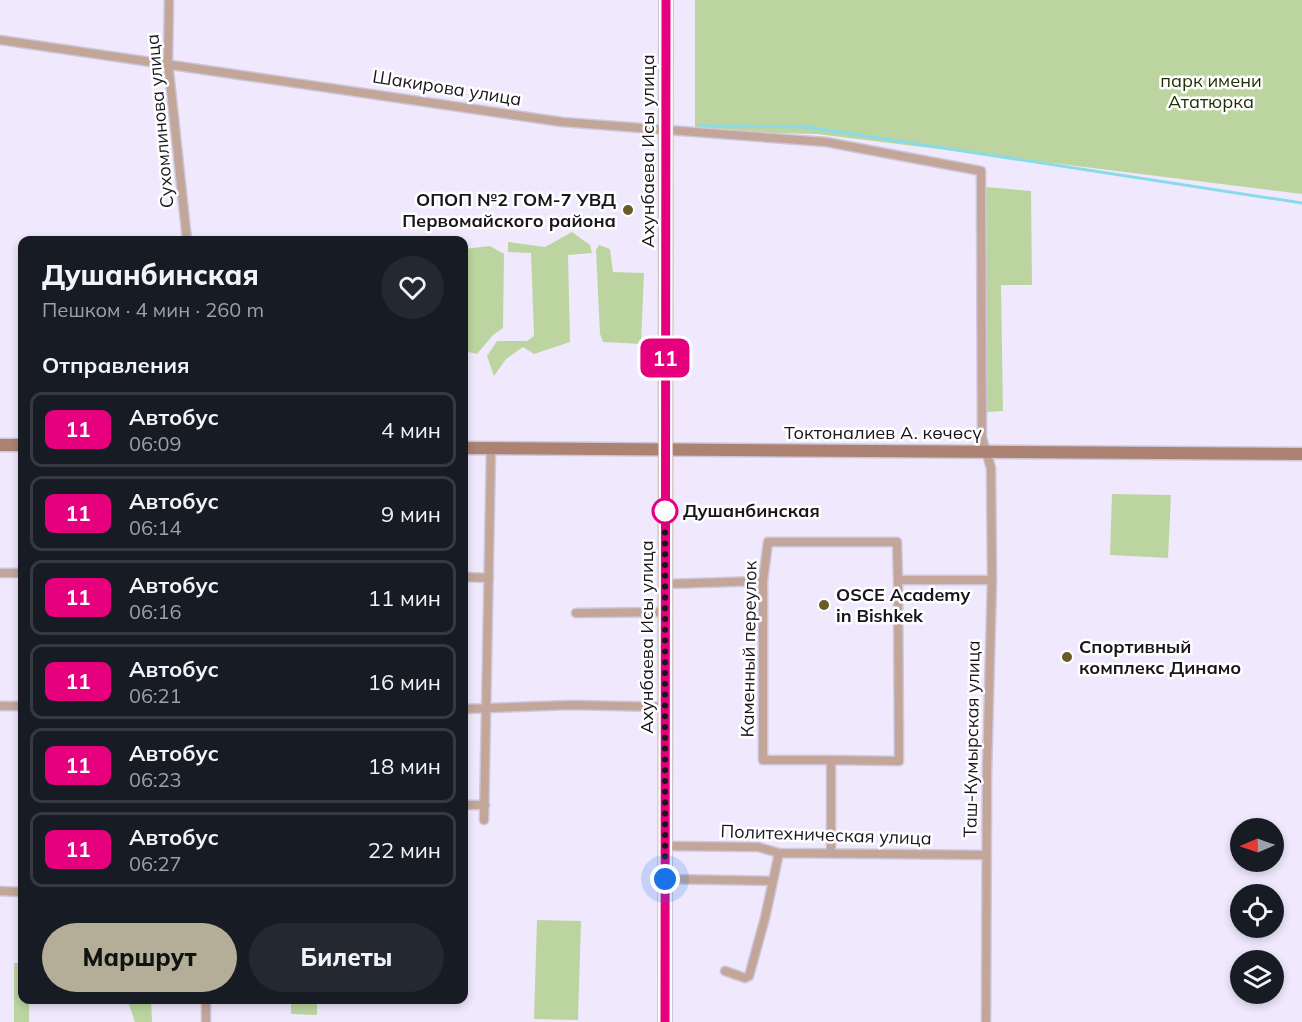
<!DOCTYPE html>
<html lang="ru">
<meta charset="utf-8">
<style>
:root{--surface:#171b24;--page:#242831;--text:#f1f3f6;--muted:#9ea1a6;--line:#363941;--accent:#b4ae99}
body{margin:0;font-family:Mulish,sans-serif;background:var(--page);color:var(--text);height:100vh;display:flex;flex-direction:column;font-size:22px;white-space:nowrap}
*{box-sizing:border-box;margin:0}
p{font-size:20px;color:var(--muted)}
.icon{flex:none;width:33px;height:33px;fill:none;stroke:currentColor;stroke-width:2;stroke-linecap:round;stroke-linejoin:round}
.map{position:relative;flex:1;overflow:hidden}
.drawer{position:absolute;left:18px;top:236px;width:450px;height:768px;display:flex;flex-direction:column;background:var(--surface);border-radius:12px;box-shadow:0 3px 9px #0003}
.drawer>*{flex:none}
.badge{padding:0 12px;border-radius:9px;font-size:21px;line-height:39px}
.needle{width:39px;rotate:268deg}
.tools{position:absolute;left:1230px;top:818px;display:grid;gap:12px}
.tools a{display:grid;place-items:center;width:54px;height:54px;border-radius:50%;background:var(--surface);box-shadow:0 3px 9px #0003;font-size:30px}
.you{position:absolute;width:30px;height:30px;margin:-15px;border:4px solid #fff;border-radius:50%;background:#1a73e8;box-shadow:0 0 0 9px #1a73e833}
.map>.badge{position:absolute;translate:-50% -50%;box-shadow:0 0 0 3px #fff}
h2{padding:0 24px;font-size:22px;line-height:54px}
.round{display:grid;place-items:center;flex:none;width:63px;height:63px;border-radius:32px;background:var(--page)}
.head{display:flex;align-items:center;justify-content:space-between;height:102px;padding:0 24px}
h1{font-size:28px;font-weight:800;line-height:45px}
.cta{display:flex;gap:12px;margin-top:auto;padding:12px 24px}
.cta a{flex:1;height:69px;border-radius:36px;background:var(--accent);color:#111;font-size:24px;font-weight:800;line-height:69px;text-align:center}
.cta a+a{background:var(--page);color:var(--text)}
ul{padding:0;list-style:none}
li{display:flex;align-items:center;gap:18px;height:75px;margin:0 12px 9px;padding:0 12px;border:3px solid var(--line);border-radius:12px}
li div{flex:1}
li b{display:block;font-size:22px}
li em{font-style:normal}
li .badge{min-width:66px;font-weight:700;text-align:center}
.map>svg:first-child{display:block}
.green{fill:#bcd5a0}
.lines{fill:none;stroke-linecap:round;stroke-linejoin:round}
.stream{stroke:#87dbea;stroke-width:3}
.street-casing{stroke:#cdc7da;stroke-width:11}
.secondary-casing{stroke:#cdc7da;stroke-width:15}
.primary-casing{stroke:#cdc7da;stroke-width:16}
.street{stroke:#c3a59a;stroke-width:8}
.secondary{stroke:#ac8272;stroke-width:12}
.primary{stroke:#9b6955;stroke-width:14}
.line-casing{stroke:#fff;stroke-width:14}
.line{stroke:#e6007e;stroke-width:9}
.walk{stroke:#18161d;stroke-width:6;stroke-dasharray:0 10.8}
.poi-dot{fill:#695a27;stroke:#fff;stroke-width:2}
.stop-dot{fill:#fff;stroke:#e6007e;stroke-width:3}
.labels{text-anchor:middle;stroke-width:5;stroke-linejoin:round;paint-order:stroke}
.park-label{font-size:18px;fill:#1f2f04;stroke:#fff}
.street-label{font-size:18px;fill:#18161d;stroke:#fff}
.poi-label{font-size:18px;font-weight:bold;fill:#18161d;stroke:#fff;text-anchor:start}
.stop-label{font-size:18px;font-weight:bold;fill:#18161d;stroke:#fff;text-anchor:start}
</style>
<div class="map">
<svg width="1302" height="1022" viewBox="0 0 1302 1022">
<rect width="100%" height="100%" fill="#f0e9fe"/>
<path class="green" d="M 695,0 L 1302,0 L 1302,194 L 817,134 L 695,131 Z
M 986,187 L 1031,191 L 1032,285 L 1001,285 L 1003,411 L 986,412 Z
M 572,232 L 590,245 L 592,253 L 568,255 L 570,342 L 534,354 L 523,347 L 506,359 L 494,376 L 487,356 L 497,341 L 527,341 L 534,336 L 531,253 L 508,252 L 508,242 L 545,247 Z
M 599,245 L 610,249 L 613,272 L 644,273 L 641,344 L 603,342 L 600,334 L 596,250 Z
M 490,246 L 504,254 L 503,328 L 493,335 L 477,354 L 464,351 L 464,328 L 468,319 L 464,249 Z
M 1112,494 L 1171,495 L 1168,558 L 1110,555 Z
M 537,920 L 581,921 L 578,1020 L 534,1019 Z
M 14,963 L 22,963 L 22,999 L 29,999 L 29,1022 L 14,1022 Z
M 127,999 L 151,999 L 152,1022 L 135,1022 Z
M 291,999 L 317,999 L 317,1015 L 291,1014 Z"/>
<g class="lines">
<path class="stream" d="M 701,126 L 807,127 L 1302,203"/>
<defs>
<path id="street" d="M 169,0 L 168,62 L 187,240
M 0,40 L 562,122 L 826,142 L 981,171 L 982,438 L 991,468 L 992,580 L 987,771 L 986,1022
M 0,573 L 22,573
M 464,577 L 489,578
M 665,584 L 763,581
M 576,613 L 665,612
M 0,706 L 22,706
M 464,709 L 572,705 L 665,707
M 831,760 L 763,760 L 763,581 L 768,542 L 897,542 L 898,580 L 992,580
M 464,805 L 485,805
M 484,820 L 491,448
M 665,846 L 758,847 L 779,853 L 986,855
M 831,853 L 831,760 L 899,761 L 898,580
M 665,879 L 773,881
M 0,891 L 22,892
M 725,971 L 745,978 L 749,976 L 765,918 L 779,853
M 206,1022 L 206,999"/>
<path id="secondary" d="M 0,445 L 22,445
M 464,448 L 1302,454"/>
<path id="primary" d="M 665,1022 L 666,0"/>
</defs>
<use href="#street" class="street-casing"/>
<use href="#secondary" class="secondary-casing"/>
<use href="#primary" class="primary-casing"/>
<use href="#street" class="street"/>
<use href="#secondary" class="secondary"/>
<use href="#primary" class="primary"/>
</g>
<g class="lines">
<defs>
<path id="line" d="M 665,1022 L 666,0"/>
</defs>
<use href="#line" class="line-casing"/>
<use href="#line" class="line"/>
<path class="walk" d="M 665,511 L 665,879"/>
</g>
<g class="poi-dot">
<circle cx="628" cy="210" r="6"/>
<circle cx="824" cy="605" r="6"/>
<circle cx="1067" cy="657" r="6"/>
</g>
<circle class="stop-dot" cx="665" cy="511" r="12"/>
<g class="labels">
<g class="park-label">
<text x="1211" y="87">парк имени<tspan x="1211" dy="21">Ататюрка</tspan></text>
</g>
<g class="street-label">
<text transform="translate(447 88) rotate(9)" y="6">Шакирова улица</text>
<text transform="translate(160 121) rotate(-95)" y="6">Сухомлинова улица</text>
<text transform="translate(648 151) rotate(-90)" y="6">Ахунбаева Исы улица</text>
<text x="883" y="439">Токтоналиев А. көчөсү</text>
<text transform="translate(647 637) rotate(-90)" y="6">Ахунбаева Исы улица</text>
<text transform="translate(749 649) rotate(-89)" y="6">Каменный переулок</text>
<text transform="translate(972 739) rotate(-89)" y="6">Таш-Кумырская улица</text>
<text transform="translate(826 835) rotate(2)" y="6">Политехническая улица</text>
</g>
<g class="poi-label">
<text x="616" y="206" text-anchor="end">ОПОП №2 ГОМ-7 УВД<tspan x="616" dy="21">Первомайского района</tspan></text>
<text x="836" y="601">OSCE Academy<tspan x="836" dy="21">in Bishkek</tspan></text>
<text x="1079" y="653">Спортивный<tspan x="1079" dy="21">комплекс Динамо</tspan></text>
</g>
<g class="stop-label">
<text x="683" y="517">Душанбинская</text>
</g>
</g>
</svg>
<div class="tools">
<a><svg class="needle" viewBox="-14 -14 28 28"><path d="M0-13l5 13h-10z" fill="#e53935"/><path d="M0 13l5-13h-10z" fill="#9ea1a6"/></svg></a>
<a><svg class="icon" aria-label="locate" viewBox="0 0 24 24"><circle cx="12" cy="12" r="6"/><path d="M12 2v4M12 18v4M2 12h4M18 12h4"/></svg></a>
<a><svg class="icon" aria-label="layers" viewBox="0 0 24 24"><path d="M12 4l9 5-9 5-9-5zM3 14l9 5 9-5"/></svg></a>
</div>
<div class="you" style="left:665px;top:879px"></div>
<b class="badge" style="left:665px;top:358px;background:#e6007e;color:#fff">11</b>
<section class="drawer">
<div class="head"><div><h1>Душанбинская</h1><p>Пешком · 4 мин · 260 m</p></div><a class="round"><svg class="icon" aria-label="heart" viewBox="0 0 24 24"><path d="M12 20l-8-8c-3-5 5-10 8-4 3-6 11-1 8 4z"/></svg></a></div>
<h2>Отправления</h2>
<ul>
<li><span class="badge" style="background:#e6007e;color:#fff">11</span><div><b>Автобус</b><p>06:09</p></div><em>4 мин</em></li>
<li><span class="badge" style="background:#e6007e;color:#fff">11</span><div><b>Автобус</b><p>06:14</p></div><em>9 мин</em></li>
<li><span class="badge" style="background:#e6007e;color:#fff">11</span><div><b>Автобус</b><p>06:16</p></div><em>11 мин</em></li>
<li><span class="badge" style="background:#e6007e;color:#fff">11</span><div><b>Автобус</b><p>06:21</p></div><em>16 мин</em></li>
<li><span class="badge" style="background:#e6007e;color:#fff">11</span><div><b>Автобус</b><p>06:23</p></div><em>18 мин</em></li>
<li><span class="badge" style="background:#e6007e;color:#fff">11</span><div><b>Автобус</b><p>06:27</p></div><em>22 мин</em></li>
</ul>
<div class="cta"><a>Маршрут</a><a>Билеты</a></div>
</section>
</div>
